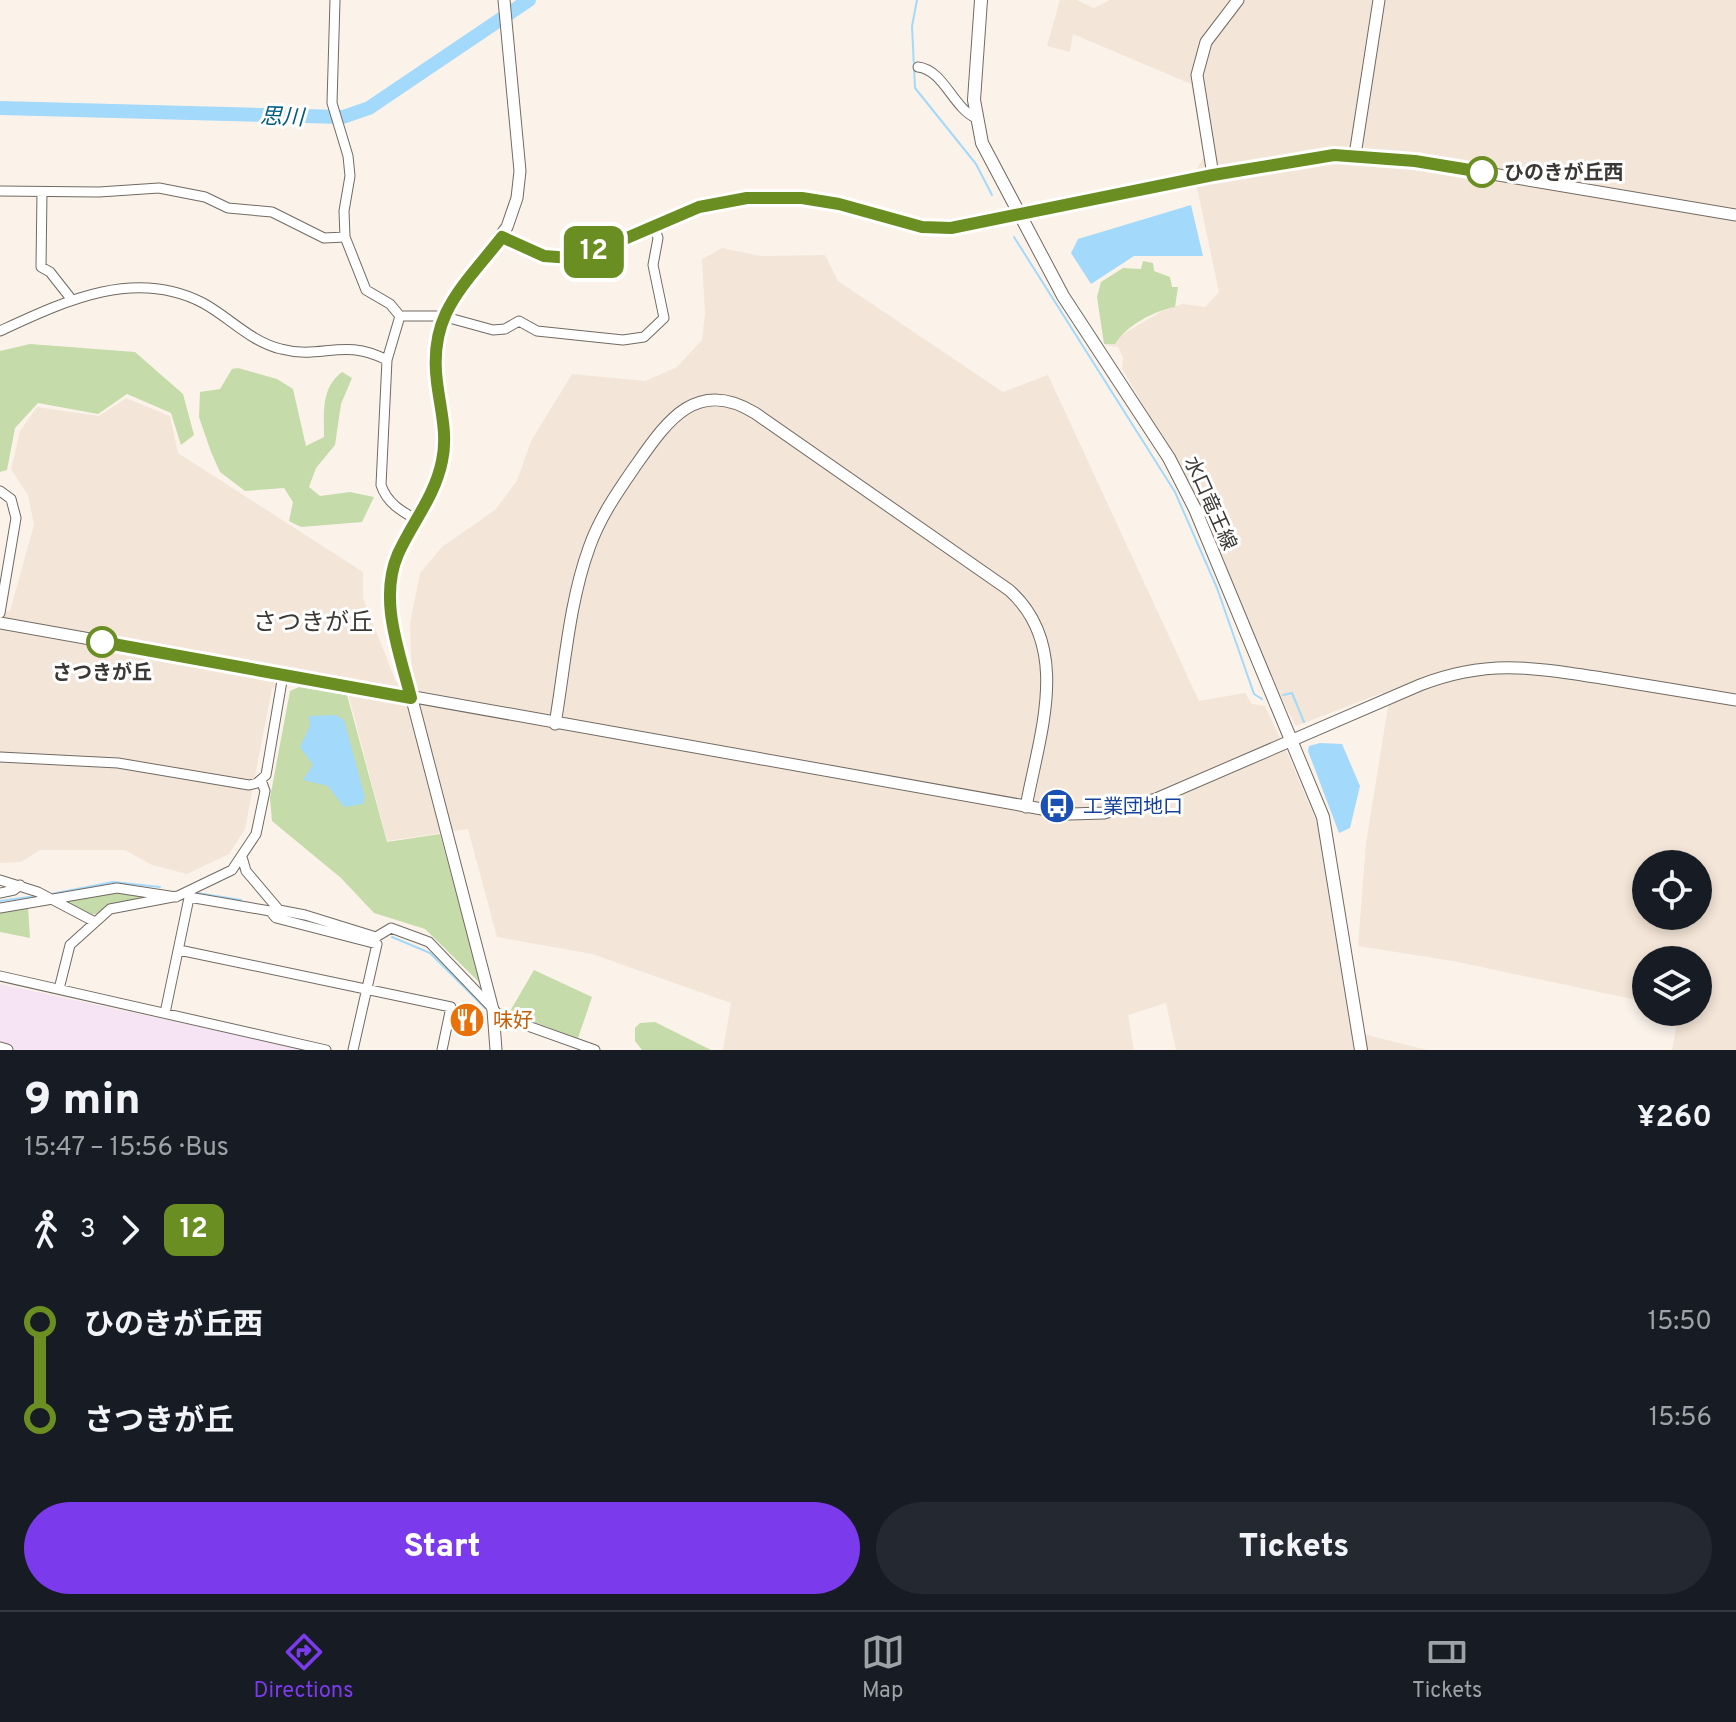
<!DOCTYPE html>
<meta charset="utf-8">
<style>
:root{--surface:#171b24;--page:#242831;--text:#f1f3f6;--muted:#9ea1a6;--line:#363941;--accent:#7c3aed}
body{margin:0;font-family:Overpass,"Noto Sans JP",sans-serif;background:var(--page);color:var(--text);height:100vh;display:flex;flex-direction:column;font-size:30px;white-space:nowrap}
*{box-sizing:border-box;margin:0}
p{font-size:26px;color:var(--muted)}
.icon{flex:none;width:44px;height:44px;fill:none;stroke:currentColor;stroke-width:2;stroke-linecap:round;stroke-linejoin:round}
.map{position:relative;height:1050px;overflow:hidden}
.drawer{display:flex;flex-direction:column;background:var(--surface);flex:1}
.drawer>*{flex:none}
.badge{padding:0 16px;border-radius:12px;font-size:28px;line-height:52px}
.fabs{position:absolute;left:1632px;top:850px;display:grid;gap:16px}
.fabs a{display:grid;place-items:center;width:80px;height:80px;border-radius:50%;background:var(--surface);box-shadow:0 4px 12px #0003;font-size:40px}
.map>.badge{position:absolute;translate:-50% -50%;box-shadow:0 0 0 4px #fff}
.legs{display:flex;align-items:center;gap:12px;height:88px;padding:0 24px;font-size:26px}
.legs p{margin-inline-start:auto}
.overview{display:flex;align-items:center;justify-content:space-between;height:136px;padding:0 24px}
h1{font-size:44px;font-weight:800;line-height:60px}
.action{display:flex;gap:16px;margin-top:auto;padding:16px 24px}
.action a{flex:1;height:92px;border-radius:48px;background:var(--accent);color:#fff;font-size:32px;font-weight:800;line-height:92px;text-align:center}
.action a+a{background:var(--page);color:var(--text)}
ul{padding:0 24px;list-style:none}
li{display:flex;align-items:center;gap:28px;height:96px;font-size:30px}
li i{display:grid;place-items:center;width:12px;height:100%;margin:0 10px;background:currentColor}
li i::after{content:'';width:20px;height:20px;margin:-10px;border:6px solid;border-radius:50%;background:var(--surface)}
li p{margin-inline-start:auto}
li:first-child i{background:linear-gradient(#0000 50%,currentColor 0)}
li:last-child i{background:linear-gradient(currentColor 50%,#0000 0)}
.tabs{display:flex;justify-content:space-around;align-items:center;height:112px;border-top:2px solid var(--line);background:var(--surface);font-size:22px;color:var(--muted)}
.tabs a{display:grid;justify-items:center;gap:4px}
.tabs .current{color:var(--accent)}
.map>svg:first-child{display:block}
.commercial{fill:#f6e4f5}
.built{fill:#f3e5d7;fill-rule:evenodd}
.green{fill:#c5dbaa}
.water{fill:#a3d9fa}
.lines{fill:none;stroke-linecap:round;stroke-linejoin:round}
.stream{stroke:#a3d9fa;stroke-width:2}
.river{stroke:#a3d9fa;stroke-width:14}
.minor-casing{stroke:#716a63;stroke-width:11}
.tertiary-casing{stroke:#716a63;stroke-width:13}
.secondary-casing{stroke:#716a63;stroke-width:14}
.minor{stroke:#fff;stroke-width:9}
.tertiary{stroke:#fff;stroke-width:11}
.secondary{stroke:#fff;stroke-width:12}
.line-1-casing{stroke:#fff;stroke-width:18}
.line-1{stroke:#6b8e23;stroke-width:12}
.stop-1-dot{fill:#fff;stroke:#6b8e23;stroke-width:4}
.labels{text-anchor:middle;stroke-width:6;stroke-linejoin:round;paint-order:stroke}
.stop-label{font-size:20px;font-weight:bold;fill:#3c3835;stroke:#fff;text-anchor:start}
.street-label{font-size:20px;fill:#3c3835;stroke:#fff}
.transit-label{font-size:20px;fill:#164399;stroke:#fff;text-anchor:start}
.food-label{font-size:20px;fill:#c56008;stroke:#fff;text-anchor:start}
.water-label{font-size:22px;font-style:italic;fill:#005b81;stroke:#fff}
.quarter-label{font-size:24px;fill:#3c3835;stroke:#fff}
</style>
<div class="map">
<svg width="1736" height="1050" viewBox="0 0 1736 1050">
<rect width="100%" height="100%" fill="#fbf3ea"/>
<path class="commercial" d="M 0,984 L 307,1050 L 0,1050 Z"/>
<path class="built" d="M 1060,0 L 1077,0 L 1094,8 L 1110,0 L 1736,0 L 1736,1050 L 1672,1050 L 1679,1012 L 1698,1012 L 1698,960 L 1646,960 L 1646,1002 L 1453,961 L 1358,946 L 1366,843 L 1388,707 L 1382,693 L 1296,726 L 1273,683 L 1199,501 L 1122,369 L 1123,358 L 1118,347 L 1105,345 L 1162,311 L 1183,304 L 1205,307 L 1219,292 L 1197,188 L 1196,171 L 1204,156 L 1191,84 L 1073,34 L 1070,52 L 1047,46 ZM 1646,864 L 1698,864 L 1698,916 L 1646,916 Z
M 722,248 L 761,256 L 825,255 L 838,281 L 1003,392 L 1048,375 L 1199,701 L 1245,693 L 1252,704 L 1265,706 L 1289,757 L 1318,825 L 1355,1032 L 1427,1050 L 1176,1050 L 1166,1003 L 1128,1015 L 1134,1050 L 723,1050 L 731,1003 L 592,954 L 497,937 L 468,829 L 387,841 L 348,694 L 294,682 L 272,688 L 245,829 L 229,854 L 187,874 L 152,865 L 125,850 L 40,850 L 21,862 L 0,863 L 0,612 L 10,611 L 34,525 L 28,495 L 11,469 L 20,431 L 37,407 L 99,416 L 126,398 L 170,416 L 178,453 L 363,572 L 363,598 L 396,682 L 412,686 L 410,623 L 420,573 L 442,547 L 495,510 L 517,481 L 531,441 L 572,374 L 645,381 L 677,367 L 702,340 L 705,314 L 702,259 Z"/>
<path class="green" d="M 1143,261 L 1153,263 L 1154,271 L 1170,277 L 1172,287 L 1178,287 L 1175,307 C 1154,311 1127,325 1115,344 L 1104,344 L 1097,297 L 1101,282 L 1123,268 L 1141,269 Z
M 30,344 L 135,352 L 183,394 L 194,435 L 181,445 L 171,413 L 127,394 L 98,414 L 38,403 L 15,428 L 7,470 L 0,472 L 0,351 Z
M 238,368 L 277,379 L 293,389 L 306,446 L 324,437 C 324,412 321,388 342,372 L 352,378 L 341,404 L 335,445 L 316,468 L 309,487 L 320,496 L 350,492 L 374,497 L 362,522 L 301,527 L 289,521 L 293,502 L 284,488 L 245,491 L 220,472 L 211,452 L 199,417 L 200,392 L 220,389 L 232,369 Z
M 299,687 L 347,695 L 387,842 L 440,834 L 481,984 L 425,929 L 374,913 L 341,878 L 272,821 L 270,798 L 290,691 Z
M 122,890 L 169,895 L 91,915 L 64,901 Z
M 28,907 L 30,938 L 0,932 L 0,911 Z
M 534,970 L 592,997 L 578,1038 L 509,1013 Z
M 655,1022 L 711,1050 L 642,1050 L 635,1041 L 635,1028 L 640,1023 Z"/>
<path class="water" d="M 1191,205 L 1203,256 L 1134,256 L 1091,284 L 1071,253 L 1078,239 Z
M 336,715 L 344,720 L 365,797 L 363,804 L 344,807 L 328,786 L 303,780 L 313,765 L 300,747 L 310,726 L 309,716 Z
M 1320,743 L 1342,744 L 1360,786 L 1350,828 L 1339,833 L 1308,751 L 1309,746 Z"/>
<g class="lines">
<path class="stream" d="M 917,0 L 912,26 L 915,88 L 976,164 L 992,195
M 1014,237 L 1175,492 L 1217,588 L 1254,694 L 1262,699
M 1283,695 L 1292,693 L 1304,722
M 197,893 L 241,900
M 51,894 L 113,882 L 160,887
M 0,901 L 36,896
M 392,937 L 430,953 L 485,1008
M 519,1028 L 536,1033"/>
<path class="river" d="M 0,108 L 343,117 L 369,108 L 529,0"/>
<defs>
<path id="minor" d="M 335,0 L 332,103 L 348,156 L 350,176 L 344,211 L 345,237 L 366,290 L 390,304 L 400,316 L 442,316 L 493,330 L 505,329 L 519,321 L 537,331 L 623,340 L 644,337 L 664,318 L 653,265 L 658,238 L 654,225
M 918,67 C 944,70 953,108 976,118
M 0,191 L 99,192 L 159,188 L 205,197 L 228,208 L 272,212 L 324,238 L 345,237
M 42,192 L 41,267 L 50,272 L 72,300
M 400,316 L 387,360 L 381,485 C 387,503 401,511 417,520
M 0,331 C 63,302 134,267 203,303 C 229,317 251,342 281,349 C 322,360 343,337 387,360
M 0,491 L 11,499 L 16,518 L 0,613
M 0,757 L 118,763 L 249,785 L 257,783 L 266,775 L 283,675
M 242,857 L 246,871 L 279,910 L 305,915 L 376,937 L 391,928 L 429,942 L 500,1016 L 595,1050
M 0,880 L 38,892 L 95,922
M 0,893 L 14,890 L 20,885
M 189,897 L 270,911 L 276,918 L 377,944 L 353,1050
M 0,908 L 117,888 L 176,897
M 179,950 L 451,1007 L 442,1050
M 0,976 L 326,1050
M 59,989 L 70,945 L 110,909 L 178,896 L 232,870 L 256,834 L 265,791 L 261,780
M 165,1013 L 190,893"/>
<path id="tertiary" d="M 1355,155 L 1379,0
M 1213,175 L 1197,75 L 1206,42 L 1238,0
M 502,237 L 544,256 L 571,258 L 594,252 L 699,207 L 747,198 L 802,198 L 839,204 L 922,227 L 951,228 L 1213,175 L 1347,154 L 1415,161 L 1736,215
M 0,623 L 1070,814 L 1104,813 L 1156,799 L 1420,685 C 1489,658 1537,668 1608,679 C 1651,686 1693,693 1736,700
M 555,724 C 565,666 569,603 589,548 C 599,519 616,494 634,468 C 665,424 695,376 755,413 L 1009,590 C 1073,647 1039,735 1026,807
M 0,1048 L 7,1050
M 496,1050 L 493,1010 L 396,638 L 390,598 L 392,569 L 430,495 L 445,449 L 434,356 L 436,338 L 447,307 L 507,227 L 517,198 L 520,171 L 504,0"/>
<path id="secondary" d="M 981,0 L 974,100 L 982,143 L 1063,296 L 1169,458 L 1195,509 L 1323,817 L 1361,1050"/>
</defs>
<use href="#minor" class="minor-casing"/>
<use href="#tertiary" class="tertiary-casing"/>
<use href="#secondary" class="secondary-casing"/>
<use href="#minor" class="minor"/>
<use href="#tertiary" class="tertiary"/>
<use href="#secondary" class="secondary"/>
</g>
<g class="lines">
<defs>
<path id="line-1" d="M 102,642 L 411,698 C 400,653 378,600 398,554 C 412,523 435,496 442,461 C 448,434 440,408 437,382 C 428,314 463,287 502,237 L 544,256 L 571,258 L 594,252 L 699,207 L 747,198 L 802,198 L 839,204 L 922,227 L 951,228 L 1213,175 L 1334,155 L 1415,161 L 1482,172"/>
</defs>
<use href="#line-1" class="line-1-casing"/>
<use href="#line-1" class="line-1"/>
</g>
<defs>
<symbol id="bus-disc" viewBox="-11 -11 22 22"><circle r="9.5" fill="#1a4fb4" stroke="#fff"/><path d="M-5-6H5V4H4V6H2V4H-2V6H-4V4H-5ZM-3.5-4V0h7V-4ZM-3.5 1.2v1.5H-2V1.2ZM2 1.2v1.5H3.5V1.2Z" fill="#fff"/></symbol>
<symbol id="restaurant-disc" viewBox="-11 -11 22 22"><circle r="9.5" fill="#e8710a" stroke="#fff"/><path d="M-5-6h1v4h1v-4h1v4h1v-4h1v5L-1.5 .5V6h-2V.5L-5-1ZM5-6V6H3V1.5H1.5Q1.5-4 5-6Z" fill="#fff"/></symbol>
</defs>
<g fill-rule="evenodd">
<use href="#bus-disc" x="1037" y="786" width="40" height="40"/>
<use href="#restaurant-disc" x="447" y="1000" width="40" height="40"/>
</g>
<g class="stop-1-dot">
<circle cx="1482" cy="172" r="14"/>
<circle cx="102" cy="642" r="14"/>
</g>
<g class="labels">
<g class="stop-label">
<text x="1504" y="179">ひのきが丘西</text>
<text x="102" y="679" text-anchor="middle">さつきが丘</text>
</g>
<g class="street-label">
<text transform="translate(1211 503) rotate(66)" y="7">水口竜王線</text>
</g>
<g class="transit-label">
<text x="1083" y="813">工業団地口</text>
</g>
<g class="food-label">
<text x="493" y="1027">味好</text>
</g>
<g class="water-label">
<text transform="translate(282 116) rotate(2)" y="8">思川</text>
</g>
<g class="quarter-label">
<text x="313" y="630">さつきが丘</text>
</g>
</g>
</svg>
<div class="fabs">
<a><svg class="icon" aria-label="locate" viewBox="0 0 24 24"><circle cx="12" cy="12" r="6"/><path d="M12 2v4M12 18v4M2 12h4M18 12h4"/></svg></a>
<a><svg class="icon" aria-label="layers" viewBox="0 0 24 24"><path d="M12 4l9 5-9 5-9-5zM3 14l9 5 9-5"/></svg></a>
</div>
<b class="badge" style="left:594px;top:252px;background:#6b8e23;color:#fff">12</b>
</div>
<section class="drawer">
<div class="overview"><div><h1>9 min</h1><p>15:47 – 15:56 · Bus</p></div><b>¥260</b></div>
<div class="legs"><svg class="icon" aria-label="walk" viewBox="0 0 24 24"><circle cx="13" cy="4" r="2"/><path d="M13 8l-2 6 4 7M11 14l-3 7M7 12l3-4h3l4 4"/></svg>3<svg class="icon" aria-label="forward" viewBox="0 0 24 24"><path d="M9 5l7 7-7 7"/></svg><b class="badge" style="background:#6b8e23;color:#fff">12</b></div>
<ul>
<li><i style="color:#6b8e23"></i><b>ひのきが丘西</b><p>15:50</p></li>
<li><i style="color:#6b8e23"></i><b>さつきが丘</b><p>15:56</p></li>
</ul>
<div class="action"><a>Start</a><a>Tickets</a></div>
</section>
<nav class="tabs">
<a class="current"><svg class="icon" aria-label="directions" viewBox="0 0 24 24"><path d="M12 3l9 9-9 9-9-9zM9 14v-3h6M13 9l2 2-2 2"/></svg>Directions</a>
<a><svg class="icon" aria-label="map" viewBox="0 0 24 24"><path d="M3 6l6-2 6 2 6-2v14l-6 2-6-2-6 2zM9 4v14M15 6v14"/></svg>Map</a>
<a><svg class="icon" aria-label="tickets" viewBox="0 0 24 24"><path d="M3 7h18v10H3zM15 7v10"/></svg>Tickets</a>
</nav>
